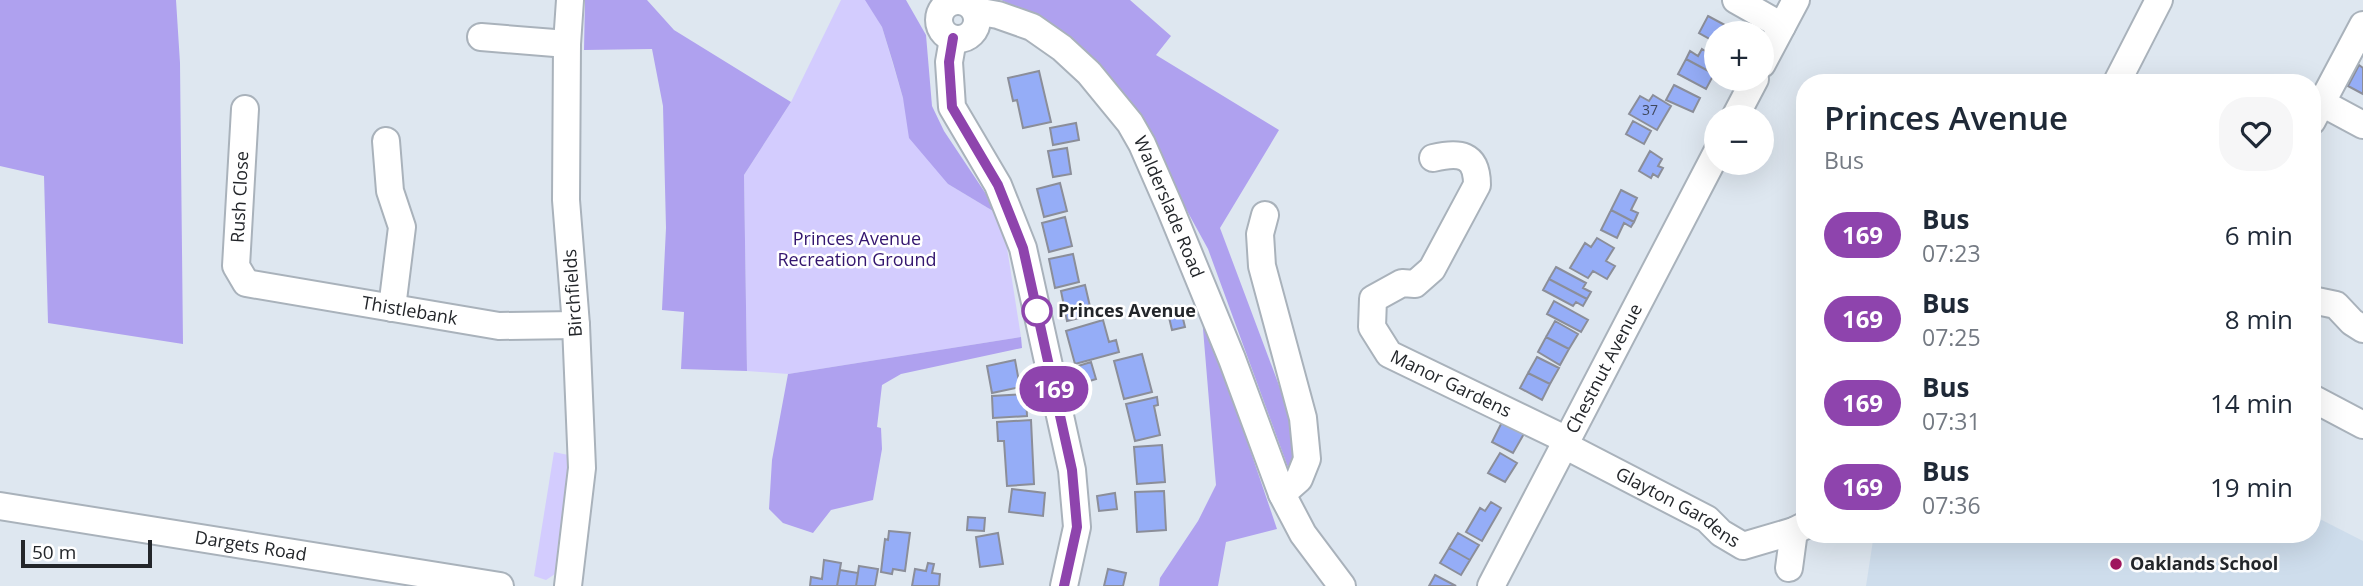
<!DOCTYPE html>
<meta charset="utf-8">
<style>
:root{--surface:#fff;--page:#f6f6f7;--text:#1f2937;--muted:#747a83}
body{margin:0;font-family:"Open Sans",sans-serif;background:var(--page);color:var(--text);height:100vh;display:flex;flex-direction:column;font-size:26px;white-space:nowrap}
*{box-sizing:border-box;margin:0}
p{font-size:23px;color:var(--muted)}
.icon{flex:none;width:38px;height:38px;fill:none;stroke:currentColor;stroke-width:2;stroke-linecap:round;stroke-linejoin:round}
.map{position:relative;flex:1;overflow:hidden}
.drawer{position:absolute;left:1796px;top:74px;width:525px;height:469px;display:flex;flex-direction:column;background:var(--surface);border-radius:28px;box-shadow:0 7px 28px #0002}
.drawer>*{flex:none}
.badge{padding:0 14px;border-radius:23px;font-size:24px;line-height:46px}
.tools{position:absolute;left:1704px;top:21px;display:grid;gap:14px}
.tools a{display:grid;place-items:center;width:70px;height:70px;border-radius:50%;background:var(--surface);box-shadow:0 7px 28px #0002;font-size:35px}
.scale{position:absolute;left:21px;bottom:18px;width:131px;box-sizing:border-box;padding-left:7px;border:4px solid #23262a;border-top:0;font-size:19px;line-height:24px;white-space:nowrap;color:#23262a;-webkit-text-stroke:5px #fff;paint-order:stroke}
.map>.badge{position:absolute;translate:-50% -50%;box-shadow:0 0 0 4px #fff}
.round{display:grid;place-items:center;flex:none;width:74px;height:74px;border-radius:28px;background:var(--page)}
.summary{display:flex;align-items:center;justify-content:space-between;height:119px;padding:0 28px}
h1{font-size:33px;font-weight:600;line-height:52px}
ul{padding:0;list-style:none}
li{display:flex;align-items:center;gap:21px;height:84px;padding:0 28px}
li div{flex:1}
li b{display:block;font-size:26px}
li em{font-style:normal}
li .badge{min-width:77px;font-weight:700;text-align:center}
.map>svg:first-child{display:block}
.built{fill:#ceddec}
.green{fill:#d3ccfe}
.forest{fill:#afa1ef}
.building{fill:#95adf7;stroke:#8b8e99;stroke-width:2}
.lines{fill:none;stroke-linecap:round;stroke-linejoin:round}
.minor-casing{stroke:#a9b2bb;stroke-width:30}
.minor{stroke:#fff;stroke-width:26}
.line-casing{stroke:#fff;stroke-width:16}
.line{stroke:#8e44ad;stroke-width:10}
.stop-dot{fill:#fff;stroke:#8e44ad;stroke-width:3.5}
.poi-dot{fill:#a21760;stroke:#fff;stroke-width:2.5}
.labels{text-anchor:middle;stroke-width:5;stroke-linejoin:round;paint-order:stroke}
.number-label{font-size:14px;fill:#40485d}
.street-label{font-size:18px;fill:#23262a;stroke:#fff}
.park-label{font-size:18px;fill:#34166f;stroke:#fff}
.stop-label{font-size:18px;font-weight:bold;fill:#23262a;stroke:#fff;text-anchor:start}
.poi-label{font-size:18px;font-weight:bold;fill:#23262a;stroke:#fff;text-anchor:start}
</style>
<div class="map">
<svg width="2363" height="586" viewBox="0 0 2363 586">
<rect width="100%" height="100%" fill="#dee7f0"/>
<path class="built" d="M 2312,515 L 2363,541 L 2363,586 L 1866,586 L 1874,534 L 2312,534 Z"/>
<path class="green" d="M 841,0 L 866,0 L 882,27 L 903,98 L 948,184 L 993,211 L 1005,235 L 1021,337 L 788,374 L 747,371 L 744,175 L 791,102 Z
M 554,452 L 573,456 L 561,566 L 555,574 L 546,580 L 534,576 Z"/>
<path class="forest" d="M 0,0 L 176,0 L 180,63 L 183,344 L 48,323 L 44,176 L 0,166 Z
M 585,0 L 647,0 L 674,30 L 791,102 L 744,175 L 747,371 L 681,369 L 684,312 L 662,310 L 666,228 L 663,106 L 652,49 L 584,50 Z
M 865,0 L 906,0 L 926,35 L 932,106 L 944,131 L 986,194 L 993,211 L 948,184 L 909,138 L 903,98 L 893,63 L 882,27 Z
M 1001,0 L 1130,0 L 1171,36 L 1156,55 L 1279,130 L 1220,228 L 1298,436 L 1290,473 L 1208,249 L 1123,94 L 1035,16 Z
M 1201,305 L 1277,529 L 1226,542 L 1218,586 L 1159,586 L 1160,578 L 1198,521 L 1216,485 Z
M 1021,337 L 1022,348 L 901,374 L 882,385 L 877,427 L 881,428 L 882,449 L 873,500 L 831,510 L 813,533 L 783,523 L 769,509 L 772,460 L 788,374 Z"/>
<path class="building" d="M 1708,16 L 1738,32 L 1737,33 L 1717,33 L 1717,43 L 1699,33 Z
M 1702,49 L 1717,58 L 1717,69 L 1714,74 L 1686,59 L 1690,51 L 1698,56 Z
M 1686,59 L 1714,74 L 1706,89 L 1678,74 Z
M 2359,65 L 2363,68 L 2363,94 L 2348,86 Z
M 1039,71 L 1051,122 L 1023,128 L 1017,100 L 1013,101 L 1008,78 Z
M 1674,85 L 1700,98 L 1693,112 L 1666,100 Z
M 1653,95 L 1671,106 L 1657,130 L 1629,114 L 1640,96 L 1649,101 Z
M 1633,121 L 1651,131 L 1644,144 L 1626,134 Z
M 1076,123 L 1079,140 L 1053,145 L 1050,128 Z
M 1067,148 L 1071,174 L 1053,177 L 1048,151 Z
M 1650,151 L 1662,159 L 1658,166 L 1663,168 L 1658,177 L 1653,174 L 1651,178 L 1639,171 Z
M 1060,183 L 1067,211 L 1044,217 L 1037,189 Z
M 1621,190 L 1637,198 L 1631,210 L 1638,213 L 1634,222 L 1611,210 Z
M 1611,210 L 1634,222 L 1631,227 L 1624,223 L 1617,238 L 1601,230 Z
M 1065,217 L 1072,246 L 1049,252 L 1042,223 Z
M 1597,238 L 1614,248 L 1606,261 L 1615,266 L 1607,279 L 1593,271 L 1588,278 L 1570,268 L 1585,243 L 1591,247 Z
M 1073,254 L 1079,282 L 1055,288 L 1049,259 Z
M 1556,267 L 1586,283 L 1583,288 L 1591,292 L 1587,299 L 1549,279 Z
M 1549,279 L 1587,299 L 1583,306 L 1576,302 L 1573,306 L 1543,290 Z
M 1085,285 L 1092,315 L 1067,321 L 1061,291 Z
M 1554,301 L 1588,320 L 1581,332 L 1547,314 Z
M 1180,306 L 1185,327 L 1172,330 L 1167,309 Z
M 1103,320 L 1109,342 L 1116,340 L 1119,352 L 1075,364 L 1066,331 Z
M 1555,321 L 1578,334 L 1569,349 L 1546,337 Z
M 1546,337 L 1569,349 L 1560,365 L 1538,352 Z
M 1142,354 L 1152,392 L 1124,399 L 1114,361 Z
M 1537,357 L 1559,368 L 1550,384 L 1528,373 Z
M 1015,360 L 1020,387 L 992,393 L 987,366 Z
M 1091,362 L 1096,379 L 1070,387 L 1065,370 Z
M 1528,373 L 1550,384 L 1542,400 L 1520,388 Z
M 1026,394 L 1027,416 L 993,418 L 992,396 Z
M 1157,397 L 1158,405 L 1154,406 L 1160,435 L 1135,441 L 1126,404 Z
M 1031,420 L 1034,484 L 1007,486 L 1004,441 L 998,441 L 997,422 Z
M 1503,420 L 1525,432 L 1513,453 L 1492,442 Z
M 1162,445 L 1165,482 L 1137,484 L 1134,447 Z
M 1500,453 L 1517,463 L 1505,482 L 1488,473 Z
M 1012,489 L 1045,493 L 1043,516 L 1009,512 Z
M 1164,491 L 1166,530 L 1137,532 L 1135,492 Z
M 1115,493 L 1117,509 L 1099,511 L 1097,496 Z
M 1491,502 L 1501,508 L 1482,541 L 1466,532 L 1480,508 L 1485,511 Z
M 968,517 L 985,518 L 984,531 L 967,530 Z
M 889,531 L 910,533 L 905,571 L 893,569 L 892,574 L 881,572 L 885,539 L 888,540 Z
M 998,533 L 1003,564 L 980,567 L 976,537 Z
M 1458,533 L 1479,545 L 1470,560 L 1449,548 Z
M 1449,548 L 1470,560 L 1461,575 L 1440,563 Z
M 824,560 L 841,563 L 837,586 L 810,586 L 811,577 L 822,579 Z
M 928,563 L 934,564 L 932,573 L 940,574 L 939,586 L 912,586 L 915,569 L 926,571 Z
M 859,566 L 878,569 L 875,586 L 856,586 Z
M 1108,569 L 1126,573 L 1123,586 L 1104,586 Z
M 840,570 L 858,573 L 856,586 L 837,586 Z
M 1435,575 L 1456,586 L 1429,586 Z"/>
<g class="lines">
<defs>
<g id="minor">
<path d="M 1736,0 L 1782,26"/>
<circle cx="958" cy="20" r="19"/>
<path id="s1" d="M 975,11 L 998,15 L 1032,27 L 1062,48 L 1089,73 L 1130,123 L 1142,144 L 1170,208 L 1232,359 L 1282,494 L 1303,534 L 1342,586"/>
<path d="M 481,37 L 567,44"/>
<path d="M 953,39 L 949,62 L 952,107 L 998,185 L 1023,248 L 1072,470 L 1077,527 L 1064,586"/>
<path d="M 1762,64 L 1796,0"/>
<path d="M 2117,82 L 2159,0"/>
<path d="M 2322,103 L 2363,125"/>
<path id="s2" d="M 245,109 L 236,266 L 246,283 L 499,326 L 576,325"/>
<path d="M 1735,117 L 1755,79"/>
<path d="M 2312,121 L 2363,25"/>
<path d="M 386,141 L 390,191 L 402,227 L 392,308"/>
<path id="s3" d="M 1433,158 C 1459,152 1477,153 1477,185 L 1432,269 L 1415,284 L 1402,283 L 1373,299 L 1372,327 L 1389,354 L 1567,440"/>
<path d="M 1265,215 L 1260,234 L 1262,266 L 1303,418 L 1307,459 L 1299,479 L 1282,494"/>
<path d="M 2312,300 L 2336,305 L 2352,322 L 2363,329"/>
<path d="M 2312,398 L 2363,425"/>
<path id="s4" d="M 1564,445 L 1707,519 L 1721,533 L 1743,546 L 1794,531"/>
<path id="s5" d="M 0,506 L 500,586"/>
<path d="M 1789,568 L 1794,531 L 1804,526"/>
<path d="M 568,586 L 582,468 L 576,325 L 566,200 L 567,44 L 570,0"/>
<path id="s6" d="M 1491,586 L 1717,152"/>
</g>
</defs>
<use href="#minor" class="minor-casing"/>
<use href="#minor" class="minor"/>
</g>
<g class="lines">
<defs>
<path id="line" d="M 953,38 L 949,62 L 952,107 L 998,185 L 1023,248 L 1072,470 L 1077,527 L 1064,586"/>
</defs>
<use href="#line" class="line-casing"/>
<use href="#line" class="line"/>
</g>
<circle class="stop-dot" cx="1037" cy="311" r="14"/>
<circle class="poi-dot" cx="2116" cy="564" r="7"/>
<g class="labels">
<g class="number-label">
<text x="1650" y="115">37</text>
</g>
<g class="street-label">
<text transform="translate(240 197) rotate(-87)" y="6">Rush Close</text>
<text dy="6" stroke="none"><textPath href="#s1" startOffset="290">Walderslade Road</textPath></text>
<text transform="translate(573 293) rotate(-94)" y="6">Birchfields</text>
<text dy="6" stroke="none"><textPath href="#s2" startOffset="343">Thistlebank</textPath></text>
<text dy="6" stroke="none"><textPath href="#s6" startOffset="245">Chestnut Avenue</textPath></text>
<text dy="6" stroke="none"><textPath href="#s3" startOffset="357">Manor Gardens</textPath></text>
<text dy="6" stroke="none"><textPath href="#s4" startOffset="130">Glayton Gardens</textPath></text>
<text dy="6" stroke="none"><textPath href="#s5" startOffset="254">Dargets Road</textPath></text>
</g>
<g class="park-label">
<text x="857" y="245">Princes Avenue<tspan x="857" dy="21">Recreation Ground</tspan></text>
</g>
<g class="stop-label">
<text x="1058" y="317">Princes Avenue</text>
</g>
<g class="poi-label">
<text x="2130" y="570">Oaklands School</text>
</g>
</g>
</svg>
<div class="tools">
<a>+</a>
<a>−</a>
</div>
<div class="scale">50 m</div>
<b class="badge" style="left:1054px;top:389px;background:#8e44ad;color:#fff">169</b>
<section class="drawer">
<div class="summary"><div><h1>Princes Avenue</h1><p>Bus</p></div><a class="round"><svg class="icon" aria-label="heart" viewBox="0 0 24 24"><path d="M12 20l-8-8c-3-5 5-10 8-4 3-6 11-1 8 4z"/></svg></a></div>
<ul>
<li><span class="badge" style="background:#8e44ad;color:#fff">169</span><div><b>Bus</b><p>07:23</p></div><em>6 min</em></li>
<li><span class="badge" style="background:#8e44ad;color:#fff">169</span><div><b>Bus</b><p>07:25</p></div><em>8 min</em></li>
<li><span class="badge" style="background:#8e44ad;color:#fff">169</span><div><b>Bus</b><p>07:31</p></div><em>14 min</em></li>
<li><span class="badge" style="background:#8e44ad;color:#fff">169</span><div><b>Bus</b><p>07:36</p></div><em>19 min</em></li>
</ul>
</section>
</div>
